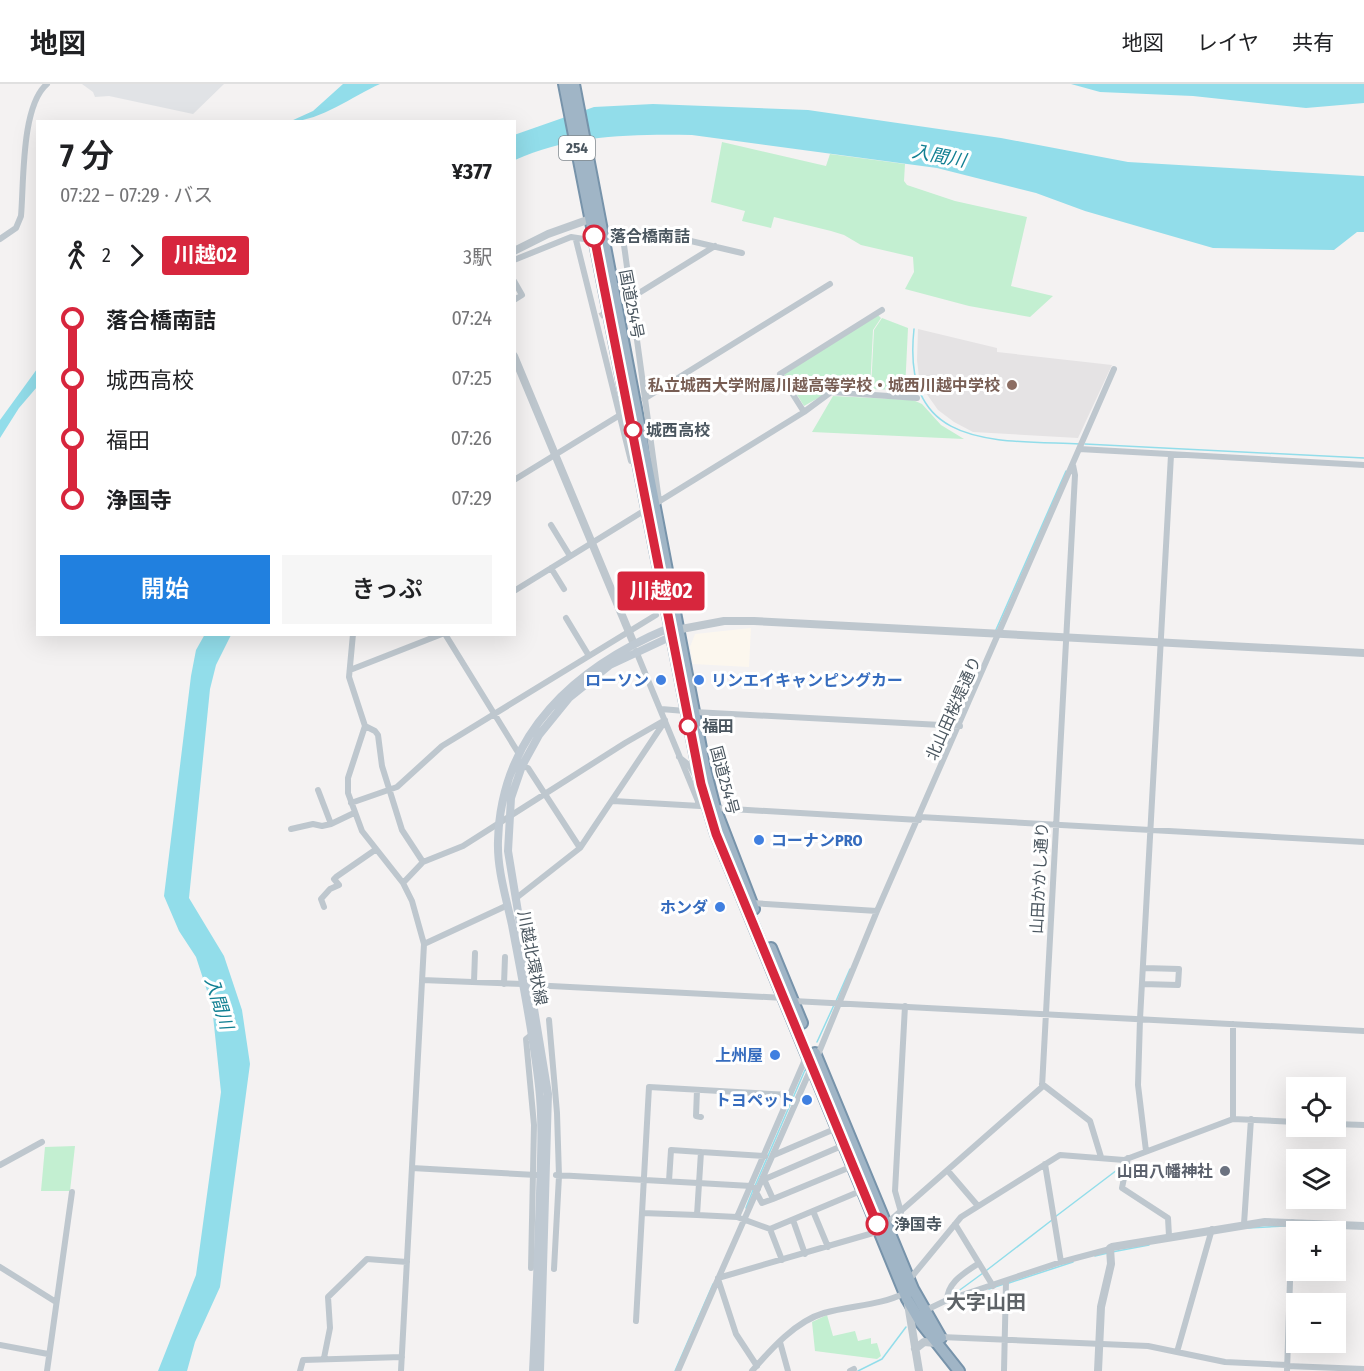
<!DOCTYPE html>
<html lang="ja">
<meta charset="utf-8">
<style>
:root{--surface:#fff;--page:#f6f6f6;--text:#202124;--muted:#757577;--line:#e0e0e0;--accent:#2180df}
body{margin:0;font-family:"Fira Sans Condensed","Noto Sans JP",sans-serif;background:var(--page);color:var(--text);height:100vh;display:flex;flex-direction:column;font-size:22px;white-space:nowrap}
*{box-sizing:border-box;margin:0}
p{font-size:20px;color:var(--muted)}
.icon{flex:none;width:33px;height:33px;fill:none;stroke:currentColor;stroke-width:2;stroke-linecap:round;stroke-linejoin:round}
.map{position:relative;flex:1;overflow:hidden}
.panel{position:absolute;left:36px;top:36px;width:480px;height:516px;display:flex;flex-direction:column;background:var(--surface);border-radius:0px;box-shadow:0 6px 24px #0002}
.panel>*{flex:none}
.badge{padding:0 12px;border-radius:4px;font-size:21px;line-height:39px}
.tools{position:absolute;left:1286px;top:993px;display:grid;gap:12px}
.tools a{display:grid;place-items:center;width:60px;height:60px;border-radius:0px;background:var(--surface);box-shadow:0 6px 24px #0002;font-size:30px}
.map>.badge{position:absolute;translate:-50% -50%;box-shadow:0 0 0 3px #fff}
.legs{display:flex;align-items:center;gap:9px;height:66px;padding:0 24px;font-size:20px}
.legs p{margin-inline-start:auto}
.summary{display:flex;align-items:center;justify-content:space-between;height:102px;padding:0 24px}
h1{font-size:33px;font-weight:600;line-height:45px}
.button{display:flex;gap:12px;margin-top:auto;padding:12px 24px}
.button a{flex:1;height:69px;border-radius:0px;background:var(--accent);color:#fff;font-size:24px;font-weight:600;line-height:69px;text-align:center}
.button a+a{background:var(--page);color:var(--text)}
ul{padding:0 24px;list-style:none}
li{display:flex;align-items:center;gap:21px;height:60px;font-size:22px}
li i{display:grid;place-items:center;width:9px;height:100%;margin:0 8px;background:currentColor}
li i::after{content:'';width:15px;height:15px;margin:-8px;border:4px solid;border-radius:50%;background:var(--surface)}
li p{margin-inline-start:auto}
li:first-child i{background:linear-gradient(#0000 50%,currentColor 0)}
li:last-child i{background:linear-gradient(currentColor 50%,#0000 0)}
header{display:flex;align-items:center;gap:36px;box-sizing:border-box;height:84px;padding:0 30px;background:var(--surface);border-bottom:2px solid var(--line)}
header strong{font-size:28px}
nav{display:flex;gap:33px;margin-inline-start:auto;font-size:21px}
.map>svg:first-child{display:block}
.commercial{fill:#fcf7ee}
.education{fill:#e5e3e4}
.airport{fill:#e1e3e6}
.green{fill:#c3efd1}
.water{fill:#92ddea}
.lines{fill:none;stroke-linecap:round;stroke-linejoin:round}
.stream{stroke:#92ddea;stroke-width:1.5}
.minor-tunnel{stroke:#cacbcd;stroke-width:6;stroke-dasharray:6 3;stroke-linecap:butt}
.trunk-casing{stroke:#7793aa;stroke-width:14}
.minor{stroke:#bec7ce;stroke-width:6}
.tertiary{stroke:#bec7ce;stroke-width:8}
.secondary{stroke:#bfc9d2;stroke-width:8}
.trunk{stroke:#a0b5c6;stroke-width:10}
.line-1-casing{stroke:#fff;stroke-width:14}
.line-1{stroke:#d7263d;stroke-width:9}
.stop-1-dot{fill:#fff;stroke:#d7263d;stroke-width:3}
.education-dot{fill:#8d6e63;stroke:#fff;stroke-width:2}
.shop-dot{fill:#3f7fe0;stroke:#fff;stroke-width:2}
.worship-dot{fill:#6b7280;stroke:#fff;stroke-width:2}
.labels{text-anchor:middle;stroke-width:6;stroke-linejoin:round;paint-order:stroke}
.shield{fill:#fff;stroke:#80898f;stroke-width:1.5}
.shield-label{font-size:15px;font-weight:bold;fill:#4a565f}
.stop-label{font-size:16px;font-weight:bold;fill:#4a565f;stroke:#fff;text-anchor:start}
.street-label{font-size:16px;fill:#4a565f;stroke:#fff}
.education-label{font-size:16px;font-weight:bold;fill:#785e54;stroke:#fff;text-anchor:end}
.shop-label{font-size:16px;font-weight:bold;fill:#366cbe;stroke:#fff;text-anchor:end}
.worship-label{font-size:16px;font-weight:bold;fill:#5b616d;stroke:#fff;text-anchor:end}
.water-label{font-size:18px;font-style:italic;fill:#128093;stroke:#fff}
.quarter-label{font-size:20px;font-weight:bold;fill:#5e6367;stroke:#fff}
</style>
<header>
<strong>地図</strong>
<nav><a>地図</a><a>レイヤ</a><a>共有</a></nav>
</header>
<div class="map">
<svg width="1364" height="1287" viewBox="0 0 1364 1287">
<rect width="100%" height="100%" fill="#f4f2f2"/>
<path class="commercial" d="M 751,544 L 749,583 L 693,580 L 690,563 L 695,550 Z"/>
<path class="education" d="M 918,245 L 997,264 L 997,268 L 1112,281 L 1078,354 L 973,348 L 954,338 L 938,326 L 926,309 L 919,293 L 917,276 Z"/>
<path class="airport" d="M 82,0 L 224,0 L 193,30 L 109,12 L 95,13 L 93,8 Z"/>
<path class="green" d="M 722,58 L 826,82 L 830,70 L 905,80 L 904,97 L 907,101 L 955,117 L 1027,133 L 1011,202 L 1053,212 L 1030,233 L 969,222 L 905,205 L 914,188 L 913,173 L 861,161 L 844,151 L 831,147 L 774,133 L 771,144 L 742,137 L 745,127 L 711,118 Z
M 878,231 L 881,234 L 873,246 L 870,306 L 829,304 L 827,309 L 804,322 L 784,290 Z
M 882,234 L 908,244 L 905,306 L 871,305 L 874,246 Z
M 833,312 L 913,316 L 922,320 L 941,341 L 964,355 L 812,348 Z
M 75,1062 L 70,1107 L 41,1107 L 45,1063 Z
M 827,1231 L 833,1252 L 855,1247 L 858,1257 L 871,1254 L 871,1260 L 877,1259 L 881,1272 L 877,1275 L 815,1267 L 812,1238 Z"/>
<path class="water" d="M 343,0 L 380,0 C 353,12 318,38 291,37 L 313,27 Z
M 1071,0 L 1364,0 L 1364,19 L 1306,24 L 1193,12 L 1100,8 Z
M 653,20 L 808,26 L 1001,54 L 1128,78 L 1364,92 L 1364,148 L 1357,148 L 1334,166 L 1213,164 L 1085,127 L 1036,109 L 937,84 L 692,51 C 632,50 570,51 515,76 L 514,51 L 594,23 Z
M 37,285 L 37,303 L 19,324 L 0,354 L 0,336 Z
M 205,550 L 231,551 L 216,581 L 210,605 L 189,814 L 224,872 L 242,926 L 250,980 L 220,1203 L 195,1258 L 187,1287 L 158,1287 L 196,1191 L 221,1008 L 212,922 L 196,873 L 179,847 L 164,812 L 191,592 L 196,566 Z"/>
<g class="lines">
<path class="stream" d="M 914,245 C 901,366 994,356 1080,360
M 1085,360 L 1364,374
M 995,548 L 1066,387
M 836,917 L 850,885
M 817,958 L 834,921
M 755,1102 L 805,986
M 746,1124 L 753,1106
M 1055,1133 L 1117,1086
M 1248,1144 L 1285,1142
M 1112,1168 L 1149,1161
M 1095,1172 L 1108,1169
M 987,1186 L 1052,1136
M 1009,1199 L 1073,1178
M 989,1205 L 1004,1200
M 953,1211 L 983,1189
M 675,1287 L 713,1200
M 858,1287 L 882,1275 L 906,1243"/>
<path class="minor-tunnel" d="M 600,232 L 626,217"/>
<defs>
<path id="trunk" d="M 564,0 L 701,700 L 716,750 L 907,1215 L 921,1239 L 959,1287
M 574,0 L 705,685 L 715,724 L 754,825
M 771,864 L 802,939
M 815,969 L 913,1205 L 941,1254"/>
</defs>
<use href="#trunk" class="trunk-casing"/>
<path class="minor" d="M 612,150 L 619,151 L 624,161 L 659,417
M 619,151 L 624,149 L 678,154 L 742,169
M 0,155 L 16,144 L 21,132 C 24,98 21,22 47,0
M 576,156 L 631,377 L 638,376
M 514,176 L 571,153 L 584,155
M 514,197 L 522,211 L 514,216
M 626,217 L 715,162
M 644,315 L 830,200
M 804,328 L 780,290 L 882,226
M 1079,365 L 1364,381
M 514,396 L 620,331
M 551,441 L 570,472
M 551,484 L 564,505
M 514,507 L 804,328 L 831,308 L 917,314
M 566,534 L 589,572
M 353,550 L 349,593 L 365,642 L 348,694 L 348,709 L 362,747 L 403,799 L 412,817 L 424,860 L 401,1287
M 445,550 L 519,670
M 350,586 L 442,550
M 661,625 L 685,627
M 694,628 L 960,642
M 365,642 L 375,647 L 378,651 L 382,682 L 402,746 L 423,778
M 679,673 L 690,682 L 697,695
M 522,682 L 528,684 L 580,764
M 318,706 L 331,740 L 354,729
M 613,717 L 700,722 L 636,567
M 351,719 L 397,703 L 442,662 L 656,531
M 715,724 L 919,736
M 920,733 L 1364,758
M 291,745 L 313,740 L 322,742 L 331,740
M 403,799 L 423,778 L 463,762 L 625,659 L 665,636
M 515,815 L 580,764 L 665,637
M 752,819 L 877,827
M 324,823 L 321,815 L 330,805 L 339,801 L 334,795 L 336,793 L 375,766
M 424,860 L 508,821
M 422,896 L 523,900
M 474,898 L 475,869
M 504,900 L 505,873
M 1143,900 L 1178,901 L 1179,885 L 1144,884
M 531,901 L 784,914
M 793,917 L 1364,947
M 549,936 L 557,1029 L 559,1092 L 554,1185
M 817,973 L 877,827 L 1114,285
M 1042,1000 L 1090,1037 L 1101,1073
M 697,1006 L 696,1032 L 701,1033
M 1233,1035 L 1233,940
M 1335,1040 L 1364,1041
M 1146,1067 L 1138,1001 L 1140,935 L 1171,371
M 774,1071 L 837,1044
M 765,1072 L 701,1068 L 697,1131 L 737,1133 L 770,1145 L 863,1106
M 1128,1074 L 1122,1104 L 1168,1134 L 1169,1152
M 1045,1080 L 1061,1178
M 0,1081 L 42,1058
M 412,1084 L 536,1091
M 948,1087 L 978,1122
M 556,1091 L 751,1102 L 758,1105
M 763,1093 L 773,1115 L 853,1082
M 765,1095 L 844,1061
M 669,1097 L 671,1066 L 701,1068
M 756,1108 L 762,1119 L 773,1115
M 813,1127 L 828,1163
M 901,1128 L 895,1107 L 905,922
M 642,1129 L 697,1131
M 737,1133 L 807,971
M 793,1136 L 805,1170
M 886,1140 L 1042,1003 L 1075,391 L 1073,381
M 955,1140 L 993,1202
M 1244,1140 L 1251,1035
M 770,1145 L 782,1176
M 0,1183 L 56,1218
M 531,1184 L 534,1041 L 526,955 L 531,951
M 718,1194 L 880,1147
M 909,1196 L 961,1133 L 1060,1071 L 1124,1076 L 1233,1035 L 1296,1038
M 947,1216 C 948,1197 965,1189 979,1179
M 924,1227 L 947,1216 L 1061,1178 L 1110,1165
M 636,1237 L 649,1003 L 790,1011
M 941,1253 L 1148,1262 L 1225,1278 L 1287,1281
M 780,1258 L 788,1287
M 0,1261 L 48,1270
M 1177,1268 L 1212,1145
M 324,1274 L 330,1244 L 328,1213 L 367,1175 L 407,1178
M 757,1282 L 736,1250 L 718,1195 L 812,982
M 1287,1282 L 1364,1285
M 47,1287 L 72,1108
M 300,1287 L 303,1276 L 402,1273
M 678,1287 L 718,1195
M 752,1287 C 771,1265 796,1237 824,1229 C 852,1221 879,1222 905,1209
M 850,1287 L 854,1285
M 1004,1287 L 1006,1198
M 1287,1287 L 1292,1138"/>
<path class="tertiary" d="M 514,167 L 548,150 L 590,135
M 514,272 L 634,560
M 676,546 L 724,537 L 754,537 L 1364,569
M 908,1220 L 919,1287
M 915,1265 L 924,1258 L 936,1259
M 1098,1287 L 1101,1223 L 1111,1180 L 1110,1164 L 1112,1163 L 1265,1138 L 1364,1142"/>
<path class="secondary" d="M 533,1287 C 536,1228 538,1169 540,1110 C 541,1074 543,1038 539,1002 C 533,948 522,894 512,841 C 506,813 497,785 498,757 C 501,649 576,583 669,544
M 540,1287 L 548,1010 L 508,767 L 511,714 L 522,682 L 539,651 L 569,614 L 610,581 L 670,553"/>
<use href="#trunk" class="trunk"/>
</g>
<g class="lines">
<defs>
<path id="line-1" d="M 594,152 L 701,700 L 716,750 L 877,1140"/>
</defs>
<use href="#line-1" class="line-1-casing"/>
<use href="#line-1" class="line-1"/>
</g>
<g class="stop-1-dot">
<circle cx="594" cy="152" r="10"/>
<circle cx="633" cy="346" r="8"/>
<circle cx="688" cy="642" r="8"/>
<circle cx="877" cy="1140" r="10"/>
</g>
<circle class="education-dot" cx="1012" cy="301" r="6"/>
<g class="shop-dot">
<circle cx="661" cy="596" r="6"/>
<circle cx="699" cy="596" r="6"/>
<circle cx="759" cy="756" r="6"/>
<circle cx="720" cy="823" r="6"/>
<circle cx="775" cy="971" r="6"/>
<circle cx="807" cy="1016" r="6"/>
</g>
<circle class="worship-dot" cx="1225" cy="1087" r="6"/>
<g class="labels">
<rect class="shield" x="559" y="52" width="36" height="24" rx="4.5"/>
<g class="shield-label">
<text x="577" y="69">254</text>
</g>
<g class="stop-label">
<text x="610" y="158">落合橋南詰</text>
<text x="646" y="352">城西高校</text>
<text x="702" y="648">福田</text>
<text x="894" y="1146">浄国寺</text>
</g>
<g class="street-label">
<text transform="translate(632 220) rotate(79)" y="6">国道254号</text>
<text transform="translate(953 624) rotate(-66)" y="6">北山田桜堤通り</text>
<text transform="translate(725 696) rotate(75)" y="6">国道254号</text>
<text transform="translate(1039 794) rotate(-87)" y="6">山田かかし通り</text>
<text transform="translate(533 874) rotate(79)" y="6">川越北環状線</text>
</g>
<g class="education-label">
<text x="1000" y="307">私立城西大学附属川越高等学校・城西川越中学校</text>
</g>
<g class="shop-label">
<text x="649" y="602">ローソン</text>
<text x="711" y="602" text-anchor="start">リンエイキャンピングカー</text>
<text x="771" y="762" text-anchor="start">コーナンPRO</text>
<text x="708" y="829">ホンダ</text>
<text x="763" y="977">上州屋</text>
<text x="795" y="1022">トヨペット</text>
</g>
<g class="worship-label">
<text x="1213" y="1093">山田八幡神社</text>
</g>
<g class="water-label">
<text transform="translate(939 72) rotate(11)" y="6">入間川</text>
<text transform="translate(219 919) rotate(72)" y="6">入間川</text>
</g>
<g class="quarter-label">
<text x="986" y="1225">大字山田</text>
</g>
</g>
</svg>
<div class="tools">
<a><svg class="icon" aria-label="locate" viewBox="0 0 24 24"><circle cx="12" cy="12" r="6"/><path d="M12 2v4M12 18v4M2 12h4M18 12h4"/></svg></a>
<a><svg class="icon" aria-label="layers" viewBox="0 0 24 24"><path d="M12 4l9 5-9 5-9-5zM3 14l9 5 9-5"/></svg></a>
<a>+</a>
<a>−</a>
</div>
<b class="badge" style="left:661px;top:507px;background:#d7263d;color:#fff">川越02</b>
<section class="panel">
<div class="summary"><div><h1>7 分</h1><p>07:22 – 07:29 · バス</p></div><b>¥377</b></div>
<div class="legs"><svg class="icon" aria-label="walk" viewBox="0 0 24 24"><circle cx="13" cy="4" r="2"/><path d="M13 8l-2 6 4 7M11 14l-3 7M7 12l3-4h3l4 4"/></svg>2<svg class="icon" aria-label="forward" viewBox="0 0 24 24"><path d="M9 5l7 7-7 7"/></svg><b class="badge" style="background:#d7263d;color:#fff">川越02</b><p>3駅</p></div>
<ul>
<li><i style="color:#d7263d"></i><b>落合橋南詰</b><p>07:24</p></li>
<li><i style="color:#d7263d"></i><span>城西高校</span><p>07:25</p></li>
<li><i style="color:#d7263d"></i><span>福田</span><p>07:26</p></li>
<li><i style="color:#d7263d"></i><b>浄国寺</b><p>07:29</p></li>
</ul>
<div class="button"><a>開始</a><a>きっぷ</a></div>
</section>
</div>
